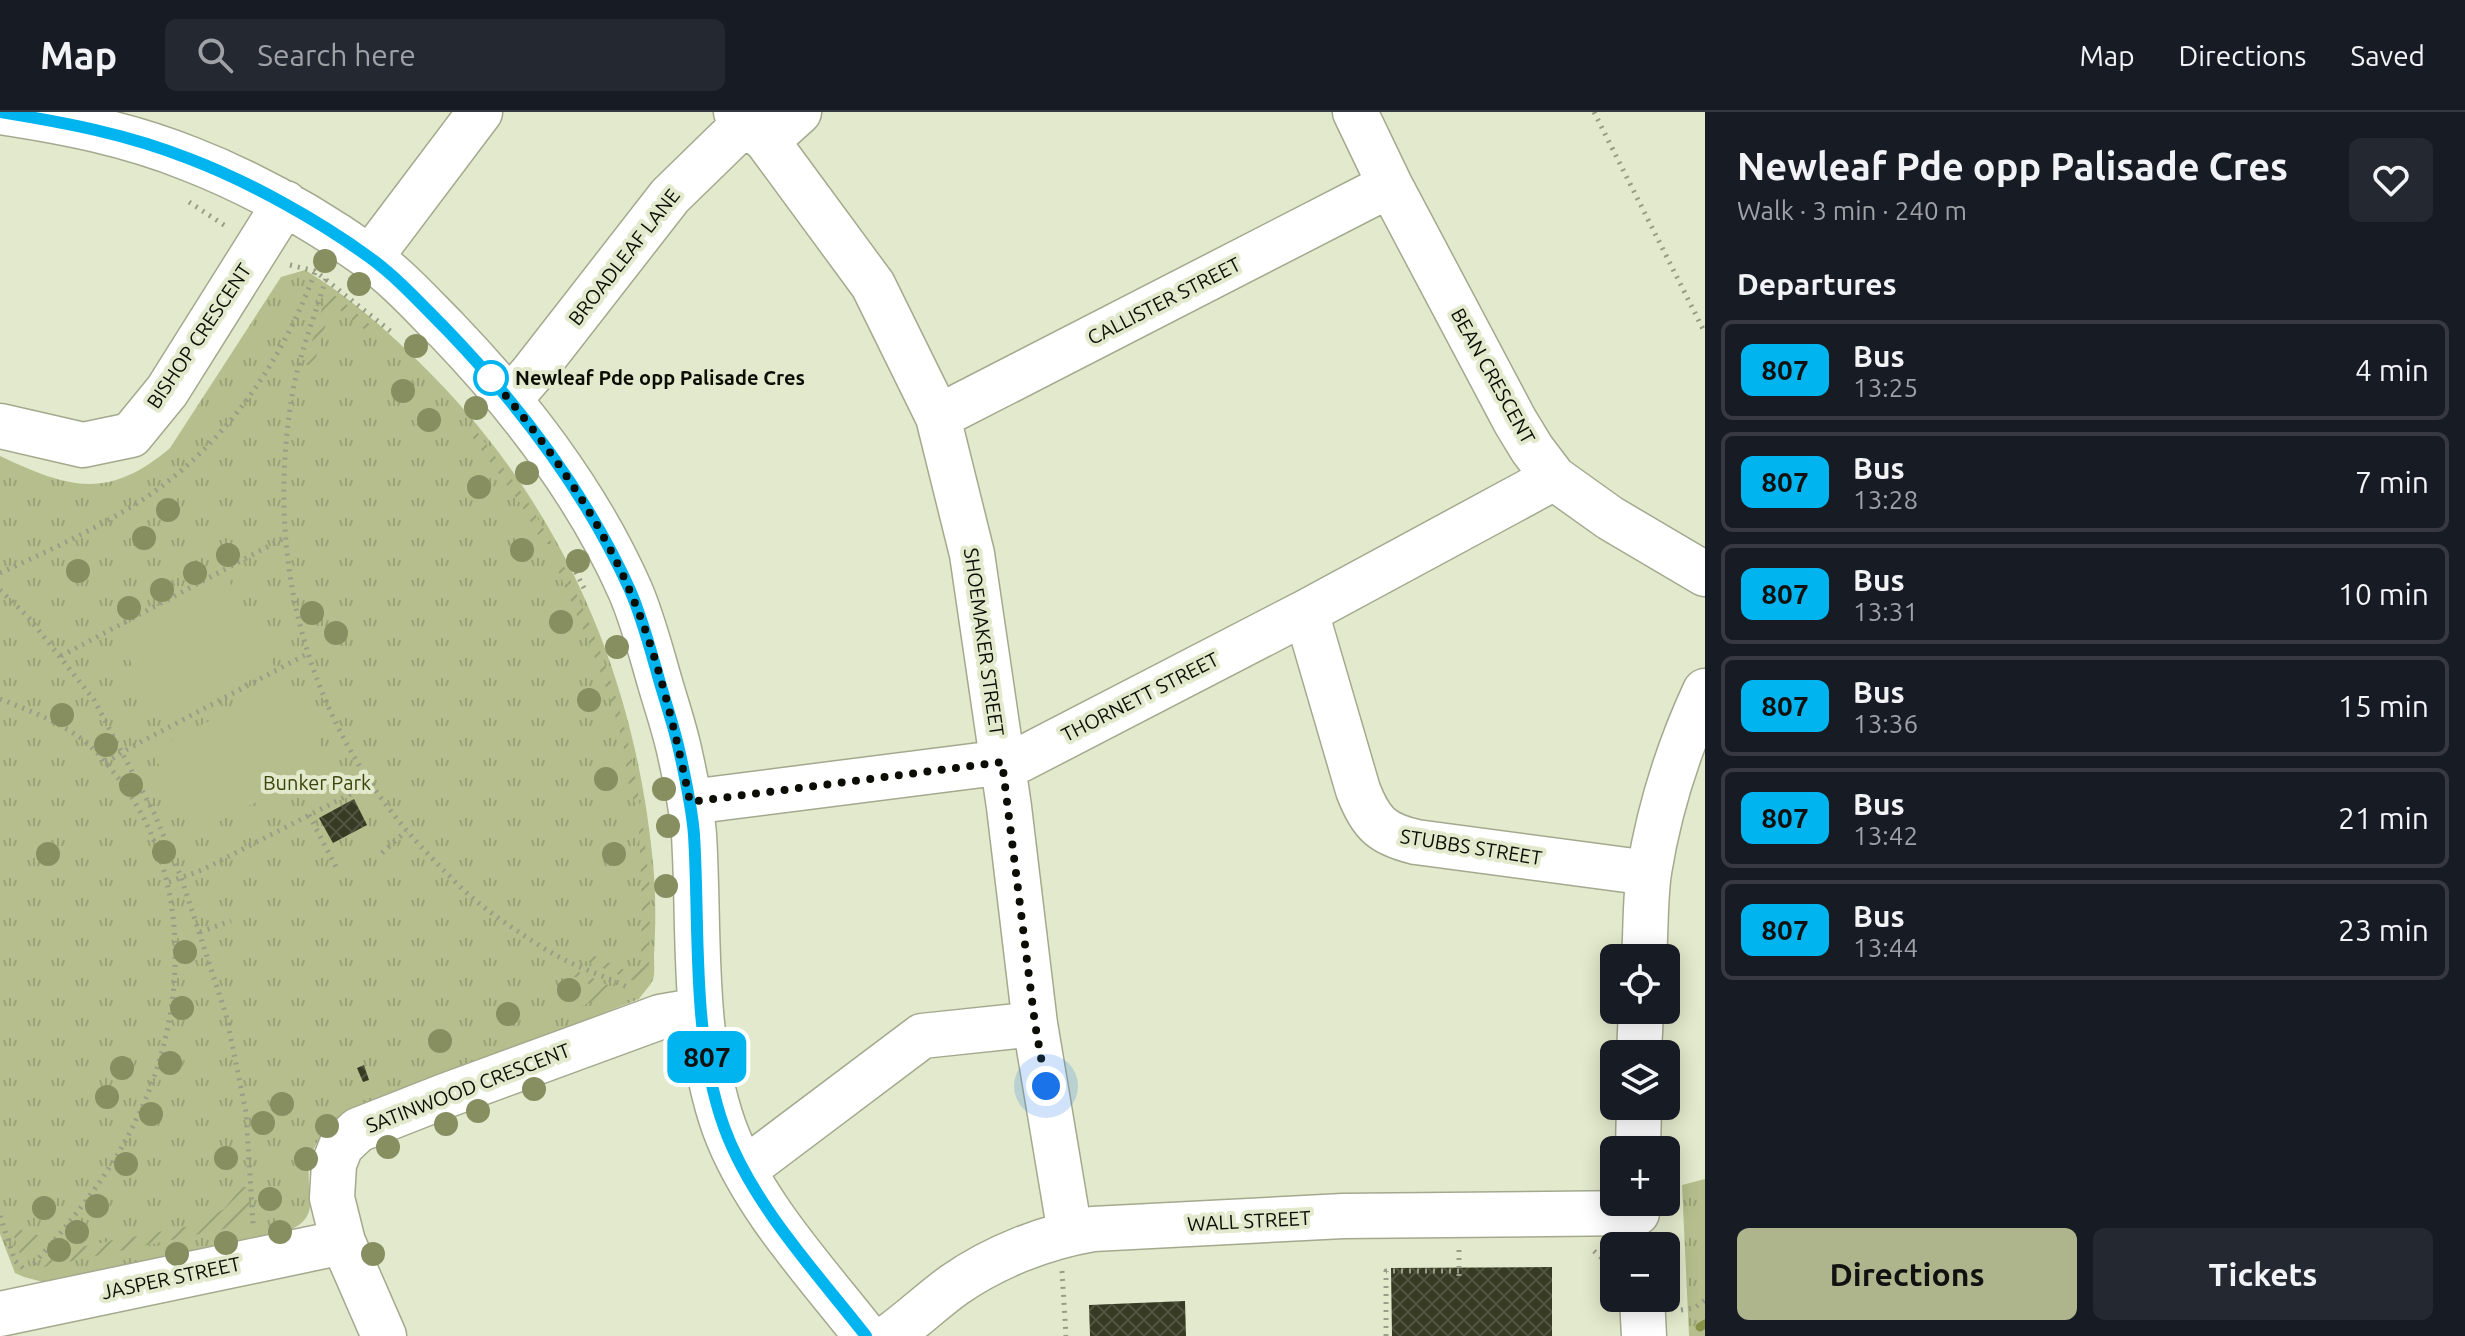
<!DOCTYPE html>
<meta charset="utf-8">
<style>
:root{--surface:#171b24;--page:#242831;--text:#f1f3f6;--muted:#9ea1a6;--line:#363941;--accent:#aeb48b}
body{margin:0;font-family:Ubuntu,sans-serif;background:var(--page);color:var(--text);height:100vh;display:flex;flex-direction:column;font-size:30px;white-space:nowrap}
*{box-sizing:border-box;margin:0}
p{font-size:26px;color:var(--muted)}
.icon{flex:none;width:44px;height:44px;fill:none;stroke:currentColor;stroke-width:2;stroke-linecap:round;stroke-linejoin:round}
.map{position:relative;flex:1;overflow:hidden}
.panel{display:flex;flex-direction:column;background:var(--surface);width:760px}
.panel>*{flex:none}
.badge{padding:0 16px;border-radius:12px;font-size:28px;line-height:52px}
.tools{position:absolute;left:1600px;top:832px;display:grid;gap:16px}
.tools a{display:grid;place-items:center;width:80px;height:80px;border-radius:12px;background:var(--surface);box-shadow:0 4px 20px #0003;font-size:40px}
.you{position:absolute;width:40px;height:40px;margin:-20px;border:6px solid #fff;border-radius:50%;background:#1a73e8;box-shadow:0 0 0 12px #1a73e833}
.map>.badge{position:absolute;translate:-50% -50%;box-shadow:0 0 0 4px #fff}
h2{padding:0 32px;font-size:30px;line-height:72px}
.round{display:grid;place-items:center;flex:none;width:84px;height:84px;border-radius:12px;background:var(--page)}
.summary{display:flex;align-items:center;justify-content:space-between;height:136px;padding:0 32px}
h1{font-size:38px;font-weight:700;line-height:60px}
.primary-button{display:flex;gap:16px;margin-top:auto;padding:16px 32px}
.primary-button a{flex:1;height:92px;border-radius:12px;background:var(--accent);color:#111;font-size:32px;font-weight:700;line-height:92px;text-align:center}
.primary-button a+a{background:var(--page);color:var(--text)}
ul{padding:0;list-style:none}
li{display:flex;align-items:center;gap:24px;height:100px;margin:0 16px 12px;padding:0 16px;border:4px solid var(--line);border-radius:12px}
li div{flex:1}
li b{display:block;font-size:30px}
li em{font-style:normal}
li .badge{min-width:88px;font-weight:700;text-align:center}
header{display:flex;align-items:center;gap:48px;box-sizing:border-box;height:112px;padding:0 40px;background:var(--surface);border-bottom:2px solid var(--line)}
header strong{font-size:38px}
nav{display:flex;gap:44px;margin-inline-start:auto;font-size:28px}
.search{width:560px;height:72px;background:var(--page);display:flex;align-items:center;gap:20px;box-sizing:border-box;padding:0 28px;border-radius:12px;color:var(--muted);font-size:30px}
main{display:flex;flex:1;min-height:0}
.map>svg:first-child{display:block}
.park{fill:url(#park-tufts)}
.garden{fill:url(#garden-furrows)}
.pitch{fill:#b5be8c}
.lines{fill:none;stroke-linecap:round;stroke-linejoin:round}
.stream{stroke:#879248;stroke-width:9}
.building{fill:url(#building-cross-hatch)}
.minor-casing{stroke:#a4a98e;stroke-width:47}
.path{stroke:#999d87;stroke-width:5;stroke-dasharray:2 6;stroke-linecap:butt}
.minor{stroke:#fff;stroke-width:44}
.tree{fill:#878e60}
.line-casing{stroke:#fff;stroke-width:18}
.line{stroke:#00b5ef;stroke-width:12}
.walk{stroke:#0c0e05;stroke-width:8;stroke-dasharray:0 14.4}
.stop-dot{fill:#fff;stroke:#00b5ef;stroke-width:4}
.labels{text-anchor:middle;stroke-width:8;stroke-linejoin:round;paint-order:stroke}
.street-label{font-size:20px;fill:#0c0e05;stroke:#e3e9cc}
.stop-label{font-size:20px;font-weight:bold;fill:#0c0e05;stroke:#e3e9cc;text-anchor:start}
.park-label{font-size:20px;fill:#3c4308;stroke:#e3e9cc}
</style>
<header>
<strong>Map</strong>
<div class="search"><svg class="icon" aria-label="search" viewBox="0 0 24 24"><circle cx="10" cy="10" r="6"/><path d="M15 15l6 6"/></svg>Search here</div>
<nav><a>Map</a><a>Directions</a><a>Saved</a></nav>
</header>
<main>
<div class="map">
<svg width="1705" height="1224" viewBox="0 0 1705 1224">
<defs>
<pattern id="park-tufts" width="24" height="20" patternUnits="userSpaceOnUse" patternTransform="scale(2)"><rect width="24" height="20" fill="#b5be8c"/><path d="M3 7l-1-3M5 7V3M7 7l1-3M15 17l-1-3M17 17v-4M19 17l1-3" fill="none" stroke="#9aa277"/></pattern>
<pattern id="garden-furrows" width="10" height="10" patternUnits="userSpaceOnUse" patternTransform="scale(2)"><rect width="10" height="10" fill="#b5be8c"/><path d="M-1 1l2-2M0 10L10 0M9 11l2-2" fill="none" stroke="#9aa277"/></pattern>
<pattern id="building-cross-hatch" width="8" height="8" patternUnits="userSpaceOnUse" patternTransform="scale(2)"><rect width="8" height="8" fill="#373b23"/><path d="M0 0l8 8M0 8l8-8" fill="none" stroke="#505440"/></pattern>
</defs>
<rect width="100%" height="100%" fill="#e3e9cc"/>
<path class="park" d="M 305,158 C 347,183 383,215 418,249 C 555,382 632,551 652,741 C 656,775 656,809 654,844 C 654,851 655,861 653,868 C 650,874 643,881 639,887 L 348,1001 C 328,1014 312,1030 309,1055 C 306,1084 322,1104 288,1119 L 43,1170 L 24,1165 L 15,1161 L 0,1122 L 0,344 C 68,376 108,389 170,336 L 281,165 Z
M 1705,1067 L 1705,1224 L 1689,1224 L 1682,1073 Z"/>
<path class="garden" d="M 331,183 L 338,185 L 376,218 L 372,223 L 332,192 L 313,255 L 305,252 L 323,193 Z
M 475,317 L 527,388 L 553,433 L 547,432 L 540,426 L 520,391 L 470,322 Z
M 561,448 C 599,528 629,607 640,696 C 626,686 627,649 623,632 C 609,573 584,519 560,464 L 557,453 Z
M 643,714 L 650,778 L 649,856 C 647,866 644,868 634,869 L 583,848 L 586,840 L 629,860 L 641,856 L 642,791 L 639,718 Z
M 570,856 L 610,874 L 613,878 L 610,884 L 569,898 L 568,893 L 597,881 L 595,875 L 567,861 Z
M 242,1075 L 248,1075 L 250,1101 L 242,1113 L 39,1156 L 66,1125 L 71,1127 L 66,1134 L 70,1137 L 195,1113 L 224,1097 Z
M 11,1115 L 47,1126 L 27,1150 L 21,1145 Z"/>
<path class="pitch" d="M 224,460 L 275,555 L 165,613 L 114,519 Z
M 285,569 L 330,652 L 195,722 L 152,639 Z"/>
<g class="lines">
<path class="stream" d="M 1700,1215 L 1705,1212"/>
</g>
<path class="building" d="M 354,687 L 367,713 L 333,731 L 319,706 Z
M 364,953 L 369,968 L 363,970 L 357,956 Z
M 1552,1155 L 1552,1224 L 1392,1224 L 1391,1156 Z
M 1185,1189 L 1186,1224 L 1090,1224 L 1089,1193 Z"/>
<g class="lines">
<defs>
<path id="minor" d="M 0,0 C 66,10 128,22 190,47 C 252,71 315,107 369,145 C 398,166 422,193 447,218 C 520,294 587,381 630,478 C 643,508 651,540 660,571 C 667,595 675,618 680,642 C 686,669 692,696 694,723 C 700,820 691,921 724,1015 C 752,1092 816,1160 866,1224
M 736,0 L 767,29 L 873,173 L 938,305 L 972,442 L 1009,695 L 1035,912 L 1070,1121
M 1355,0 L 1390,73 L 1515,309 L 1532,337 L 1554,366 L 1610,406 L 1705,462
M 767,29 L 799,0
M 370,146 L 480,0
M 510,287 L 533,260 L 670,84 L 747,9
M 938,305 L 1390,73
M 0,314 L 83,333 L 131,323 L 167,279 L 285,91
M 1306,500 L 1358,678 C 1371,712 1382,722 1416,730 L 1649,761
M 690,690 L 1020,648 L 1306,500 L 1554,366
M 1644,846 C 1646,818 1645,788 1649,760 C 1659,698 1679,635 1705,579
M 1639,942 L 1641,898
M 1638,1038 L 1639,994
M 744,1058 L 922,924 L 1035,912
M 1642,1186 L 1644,1224
M 0,1202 L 343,1130
M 384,1224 L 343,1130 L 332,1086 L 334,1052 L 341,1034 L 358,1018 L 442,985 L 660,905 L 700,898
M 890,1224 C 912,1208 932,1189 954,1173 C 994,1145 1045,1125 1093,1117 L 1343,1104 L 1637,1101"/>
</defs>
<use href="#minor" class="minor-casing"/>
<path class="path" d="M 1594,0 L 1705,221
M 189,90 L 227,115
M 290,153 L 315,159 L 394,222
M 326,167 C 314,206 299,243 292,284 C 264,453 308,618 429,743 C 447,762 465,781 486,797 C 509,814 533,830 557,844 C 580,856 606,865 629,876
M 572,453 L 584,476
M 0,461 C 46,440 92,419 136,392 C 221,338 281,253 315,160
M 0,478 L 29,506 L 94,588 L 154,701 L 181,765 L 226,903 L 246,1000 L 253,1112
M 61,544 L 284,426
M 0,587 C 28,598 57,609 82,627 C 96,638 108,653 119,667 C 193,764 189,901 136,1008 C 110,1063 70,1111 30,1156
M 106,651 L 122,640 L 307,542
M 309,703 L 336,755
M 382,741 L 406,719
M 169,770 L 202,758 L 370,672
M 200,820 L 231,809
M 1607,882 L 1608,860
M 0,1104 L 15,1149 L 26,1159
M 1459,1138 L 1459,1164
M 1594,1139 L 1604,1148 L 1605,1173
M 1062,1159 L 1066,1224
M 1681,1198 L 1694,1196 L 1705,1188
M 1386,1224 L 1386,1159 L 1459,1159"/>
<use href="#minor" class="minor"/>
</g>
<g class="tree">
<circle cx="325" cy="149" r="12"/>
<circle cx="359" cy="172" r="12"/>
<circle cx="416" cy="234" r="12"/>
<circle cx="403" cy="279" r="12"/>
<circle cx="476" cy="296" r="12"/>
<circle cx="429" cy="308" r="12"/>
<circle cx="527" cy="361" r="12"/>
<circle cx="479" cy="375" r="12"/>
<circle cx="168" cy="398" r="12"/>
<circle cx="144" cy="426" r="12"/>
<circle cx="522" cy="438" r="12"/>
<circle cx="228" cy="443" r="12"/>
<circle cx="578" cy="449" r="12"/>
<circle cx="78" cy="459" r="12"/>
<circle cx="195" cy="461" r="12"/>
<circle cx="162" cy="478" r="12"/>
<circle cx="129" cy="496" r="12"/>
<circle cx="312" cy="501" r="12"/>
<circle cx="561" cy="510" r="12"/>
<circle cx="336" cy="521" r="12"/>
<circle cx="617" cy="535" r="12"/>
<circle cx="589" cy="588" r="12"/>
<circle cx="62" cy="603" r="12"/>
<circle cx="106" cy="633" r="12"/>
<circle cx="606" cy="667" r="12"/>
<circle cx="131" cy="673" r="12"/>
<circle cx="664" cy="677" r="12"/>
<circle cx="668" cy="714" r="12"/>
<circle cx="164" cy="740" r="12"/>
<circle cx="48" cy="742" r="12"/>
<circle cx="614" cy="742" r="12"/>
<circle cx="666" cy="774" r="12"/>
<circle cx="185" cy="840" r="12"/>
<circle cx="569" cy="878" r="12"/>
<circle cx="182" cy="896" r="12"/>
<circle cx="508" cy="902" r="12"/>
<circle cx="440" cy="929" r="12"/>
<circle cx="170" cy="951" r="12"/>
<circle cx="122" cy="956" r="12"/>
<circle cx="534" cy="977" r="12"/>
<circle cx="107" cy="985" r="12"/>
<circle cx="282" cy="992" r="12"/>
<circle cx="478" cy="999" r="12"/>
<circle cx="151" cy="1002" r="12"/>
<circle cx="263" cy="1011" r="12"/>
<circle cx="446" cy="1012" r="12"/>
<circle cx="327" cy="1014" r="12"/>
<circle cx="388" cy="1035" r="12"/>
<circle cx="226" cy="1046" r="12"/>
<circle cx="306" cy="1047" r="12"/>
<circle cx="126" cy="1052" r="12"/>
<circle cx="270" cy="1087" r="12"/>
<circle cx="97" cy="1094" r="12"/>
<circle cx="44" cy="1096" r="12"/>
<circle cx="77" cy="1120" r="12"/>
<circle cx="280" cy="1120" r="12"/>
<circle cx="226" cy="1131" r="12"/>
<circle cx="59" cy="1138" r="12"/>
<circle cx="177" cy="1142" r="12"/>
<circle cx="373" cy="1142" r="12"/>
</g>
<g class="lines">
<defs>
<path id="line" d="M 0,0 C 67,11 127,22 190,47 C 250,70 318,108 369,145 C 398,166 422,193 447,218 C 520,294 586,381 630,478 C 643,508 651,540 660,571 C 667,595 675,618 680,642 C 686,669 692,696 694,723 C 700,820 691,922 724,1015 C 752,1092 816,1160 866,1224"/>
</defs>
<use href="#line" class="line-casing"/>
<use href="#line" class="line"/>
<path class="walk" d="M 491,266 L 489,264 C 545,328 599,404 632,484 C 659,547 676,623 690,690 L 1002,650 L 1035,912 L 1046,974"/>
</g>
<circle class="stop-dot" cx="491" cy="266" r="16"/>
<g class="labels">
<g class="street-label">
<text transform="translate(624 145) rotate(-52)" y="7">BROADLEAF LANE</text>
<text transform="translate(1164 189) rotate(-27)" y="7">CALLISTER STREET</text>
<text transform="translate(199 224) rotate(-56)" y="7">BISHOP CRESCENT</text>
<text transform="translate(1493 264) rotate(61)" y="7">BEAN CRESCENT</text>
<text transform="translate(984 530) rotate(82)" y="7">SHOEMAKER STREET</text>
<text transform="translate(1140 585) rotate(-27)" y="7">THORNETT STREET</text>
<text transform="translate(1471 735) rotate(9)" y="7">STUBBS STREET</text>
<text transform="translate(468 976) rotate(-21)" y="7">SATINWOOD CRESCENT</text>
<text transform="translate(1249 1109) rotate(-3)" y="7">WALL STREET</text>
<text transform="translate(171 1166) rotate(-12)" y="7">JASPER STREET</text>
</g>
<g class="stop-label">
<text x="515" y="273">Newleaf Pde opp Palisade Cres</text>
</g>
<g class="park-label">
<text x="317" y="678">Bunker Park</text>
</g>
</g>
</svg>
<div class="tools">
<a><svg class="icon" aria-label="locate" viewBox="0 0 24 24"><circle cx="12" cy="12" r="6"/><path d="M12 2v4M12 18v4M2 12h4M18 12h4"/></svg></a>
<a><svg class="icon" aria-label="layers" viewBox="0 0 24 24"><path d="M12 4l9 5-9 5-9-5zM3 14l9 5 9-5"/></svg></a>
<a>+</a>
<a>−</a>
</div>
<div class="you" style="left:1046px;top:974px"></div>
<b class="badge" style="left:707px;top:945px;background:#00b5ef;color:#111">807</b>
</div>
<section class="panel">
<div class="summary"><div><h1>Newleaf Pde opp Palisade Cres</h1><p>Walk · 3 min · 240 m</p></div><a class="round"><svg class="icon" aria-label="heart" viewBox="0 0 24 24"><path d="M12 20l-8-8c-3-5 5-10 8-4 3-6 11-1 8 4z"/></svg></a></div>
<h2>Departures</h2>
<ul>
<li><span class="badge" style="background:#00b5ef;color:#111">807</span><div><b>Bus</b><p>13:25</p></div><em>4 min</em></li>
<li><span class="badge" style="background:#00b5ef;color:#111">807</span><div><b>Bus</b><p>13:28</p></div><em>7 min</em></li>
<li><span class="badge" style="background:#00b5ef;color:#111">807</span><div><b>Bus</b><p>13:31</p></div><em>10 min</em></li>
<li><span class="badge" style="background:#00b5ef;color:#111">807</span><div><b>Bus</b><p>13:36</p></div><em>15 min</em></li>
<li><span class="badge" style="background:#00b5ef;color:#111">807</span><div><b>Bus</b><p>13:42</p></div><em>21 min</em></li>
<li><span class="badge" style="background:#00b5ef;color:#111">807</span><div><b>Bus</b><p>13:44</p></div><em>23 min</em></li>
</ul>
<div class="primary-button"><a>Directions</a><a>Tickets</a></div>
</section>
</main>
